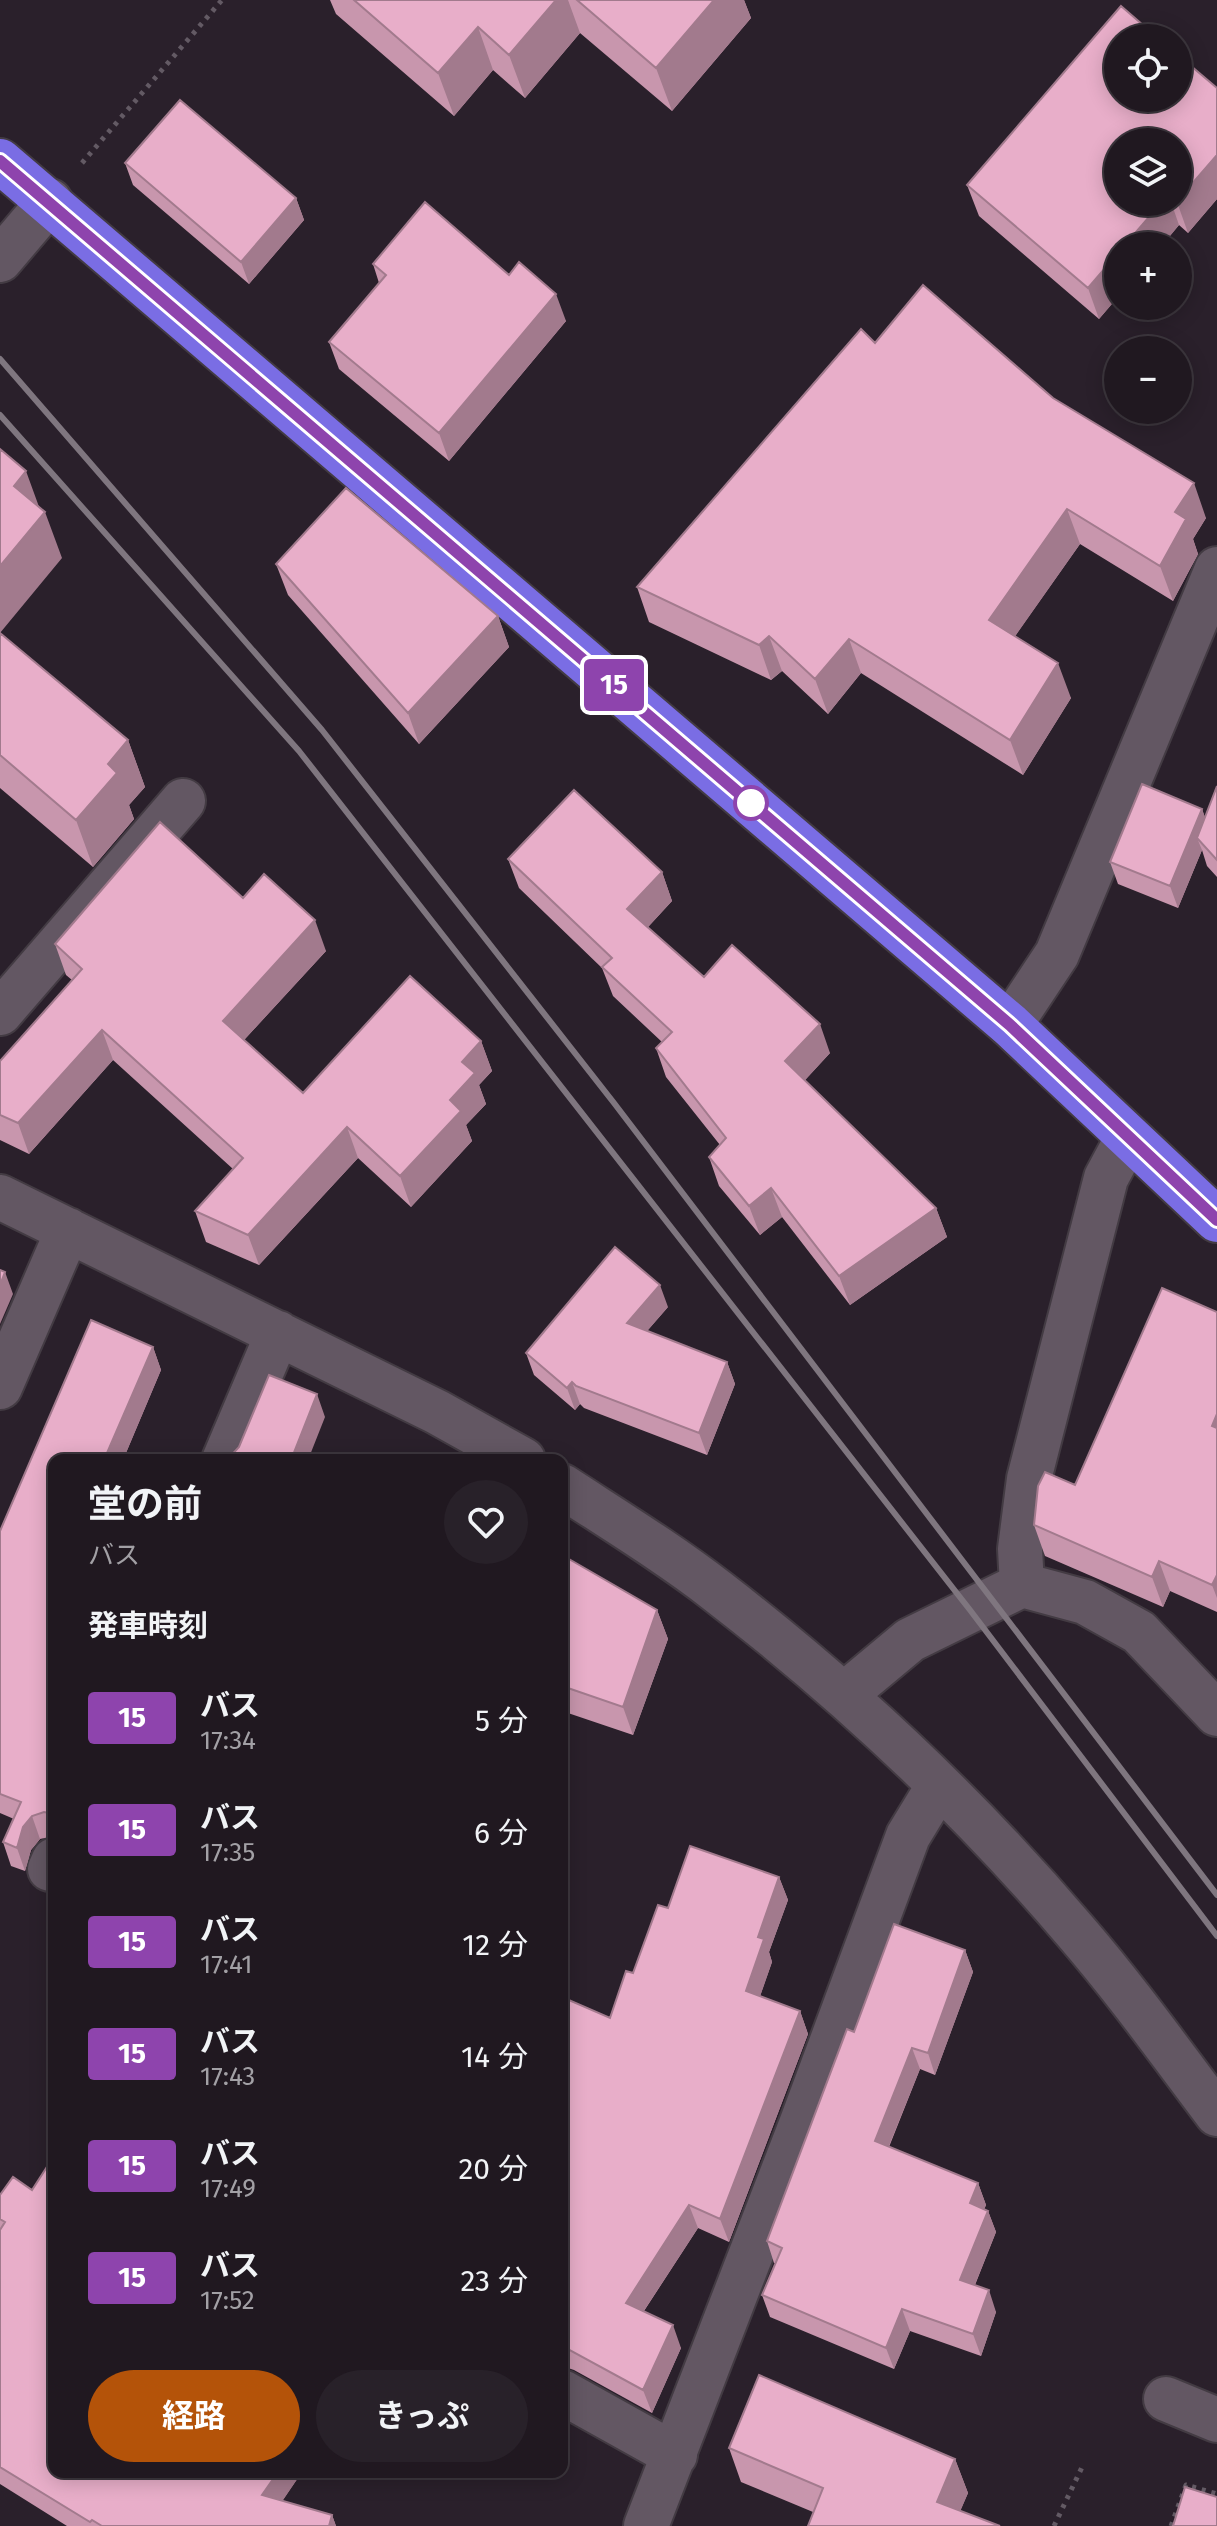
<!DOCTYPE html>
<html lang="ja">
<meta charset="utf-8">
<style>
:root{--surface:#201820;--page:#282129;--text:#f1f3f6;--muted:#a2a0a5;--line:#3d373e;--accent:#b45309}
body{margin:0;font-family:"Fira Sans","Noto Sans JP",sans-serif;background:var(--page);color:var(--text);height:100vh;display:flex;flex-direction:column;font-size:30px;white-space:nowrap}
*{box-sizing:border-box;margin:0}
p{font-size:26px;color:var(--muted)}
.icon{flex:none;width:44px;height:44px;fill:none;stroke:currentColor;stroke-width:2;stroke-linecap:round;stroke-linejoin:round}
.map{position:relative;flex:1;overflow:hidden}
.side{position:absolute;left:48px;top:1454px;width:520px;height:1024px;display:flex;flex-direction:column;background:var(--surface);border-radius:16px;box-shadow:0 4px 20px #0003,0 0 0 2px var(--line)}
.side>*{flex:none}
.badge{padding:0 16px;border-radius:6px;font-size:28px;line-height:52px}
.controls{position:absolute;left:1104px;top:24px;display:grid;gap:16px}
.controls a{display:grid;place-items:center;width:88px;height:88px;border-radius:50%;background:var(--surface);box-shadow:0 4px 20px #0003,0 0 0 2px var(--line);font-size:40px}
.map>.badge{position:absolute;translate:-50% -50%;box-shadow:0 0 0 4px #fff}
h2{padding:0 40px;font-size:30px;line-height:72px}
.round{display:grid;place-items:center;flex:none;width:84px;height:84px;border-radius:42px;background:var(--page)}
.summary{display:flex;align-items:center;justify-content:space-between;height:136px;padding:0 40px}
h1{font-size:38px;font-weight:700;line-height:60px}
.action{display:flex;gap:16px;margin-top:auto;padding:16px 40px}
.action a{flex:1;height:92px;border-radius:48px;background:var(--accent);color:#fff;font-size:32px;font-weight:700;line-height:92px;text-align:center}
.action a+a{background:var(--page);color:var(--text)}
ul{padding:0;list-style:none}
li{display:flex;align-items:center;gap:24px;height:112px;padding:0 40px}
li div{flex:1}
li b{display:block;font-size:30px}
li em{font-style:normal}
li .badge{min-width:88px;font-weight:700;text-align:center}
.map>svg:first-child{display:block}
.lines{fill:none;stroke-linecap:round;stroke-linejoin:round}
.minor-casing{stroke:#433b43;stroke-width:48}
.highway-casing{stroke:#433b43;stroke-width:48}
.path{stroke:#635a64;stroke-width:5;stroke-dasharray:4 6;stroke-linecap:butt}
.minor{stroke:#635763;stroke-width:44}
.highway{stroke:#7a6de4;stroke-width:44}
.rail{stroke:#7f767f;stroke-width:6}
.wall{fill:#c896ad;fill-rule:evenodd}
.shaded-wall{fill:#a27a8d}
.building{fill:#e8aec9;stroke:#a27a8d;stroke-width:2}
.line-casing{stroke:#fff;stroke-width:18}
.line{stroke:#8e44ad;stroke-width:12}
.stop-dot{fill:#fff;stroke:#8e44ad;stroke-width:4}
</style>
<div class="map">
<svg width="1217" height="2526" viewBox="0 0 1217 2526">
<rect width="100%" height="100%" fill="#2a202b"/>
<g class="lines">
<defs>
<path id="minor" d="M 0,260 L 50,201
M 0,1013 L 183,801
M 1010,1025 L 1057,954 L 1217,569
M 0,1197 L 437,1412 L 523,1460
M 0,1387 L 68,1230
M 224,1460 L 278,1333
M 562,1486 C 614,1520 668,1553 717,1591 C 848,1692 969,1806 1076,1932 C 1126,1990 1171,2053 1217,2114
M 1022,1585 L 1020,1549 L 1029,1479 L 1106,1178 L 1128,1137
M 844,1695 L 910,1640 L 1022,1585 L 1085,1602 L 1139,1632 L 1217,1714
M 50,1869 L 54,1860
M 562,2392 L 675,2455
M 1166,2399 L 1217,2420
M 646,2526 L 802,2122 L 908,1836 L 939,1785"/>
<path id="highway" d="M 0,161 L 1010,1025 L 1217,1220"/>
</defs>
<use href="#minor" class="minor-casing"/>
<use href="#highway" class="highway-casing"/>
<path class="path" d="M 82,163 L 222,0
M 1054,2526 L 1084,2463
M 1171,2526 L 1186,2485 L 1217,2494"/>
<use href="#minor" class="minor"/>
<use href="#highway" class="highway"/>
<path class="rail" d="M 0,359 L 322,730 L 614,1103 L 1217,1895
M 0,415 L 299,751 L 970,1610 L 1217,1936"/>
</g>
<path class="wall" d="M 330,0 L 744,0 L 751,18 L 672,111 L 580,33 L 525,98 L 493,70 L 454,116 L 336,14 Z
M 1217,88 L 1217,199 L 1188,233 L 1179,225 L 1099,319 L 979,216 L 967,185 ZM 1178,142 L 1178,202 L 1118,202 Z
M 125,163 L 296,198 L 304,220 L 249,284 L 133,185 Z
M 373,264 L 509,275 L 566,321 L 449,461 L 339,369 L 329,342 L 379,283 Z
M 875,343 L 1053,398 L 1206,518 L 1193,539 L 1198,554 L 1173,601 L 1080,544 L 1015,636 L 1071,698 L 1023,775 L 861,673 L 828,714 L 782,671 L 771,680 L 649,622 L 637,587 Z
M 276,564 L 498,616 L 509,647 L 419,744 L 288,595 Z
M 0,633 L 128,740 L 145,787 L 129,805 L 134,819 L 93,867 L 0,788 Z
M 1217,786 L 1217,877 L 1207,866 L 1202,850 L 1178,908 L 1118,884 L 1110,862 L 1202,809 L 1205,818 Z
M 508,859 L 662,872 L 672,901 L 648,927 L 704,977 L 830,1053 L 805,1080 L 936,1208 L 947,1237 L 850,1305 L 782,1217 L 760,1235 L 719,1186 L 709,1157 L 720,1145 L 666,1077 L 656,1048 L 662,1042 L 613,996 L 602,968 L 519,888 Z
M 243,898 L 326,951 L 244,1040 L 303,1093 L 481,1041 L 492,1071 L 479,1085 L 486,1104 L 466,1125 L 472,1141 L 411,1207 L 358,1158 L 259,1265 L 206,1242 L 195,1211 L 233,1169 L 113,1060 L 29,1154 L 0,1140 L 0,1061 L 72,980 L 66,975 L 55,944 Z
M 668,1307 L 647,1331 L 727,1362 L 735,1384 L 707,1455 L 584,1408 L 580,1404 L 575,1410 L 534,1375 L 526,1353 Z
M 1217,1312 L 1217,1612 L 1170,1591 L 1163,1607 L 1045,1556 L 1034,1525 L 1075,1485 Z
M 91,1320 L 153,1347 L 161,1370 L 123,1460 L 54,1460 L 54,1836 L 40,1839 L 31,1850 L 25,1871 L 11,1866 L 3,1842 L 14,1819 L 0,1813 L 0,1531 Z
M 562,1555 L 657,1610 L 668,1639 L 633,1735 L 562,1711 Z
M 779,1877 L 788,1900 L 769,1952 L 772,1962 L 760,1996 L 800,2011 L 808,2034 L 729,2242 L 698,2228 L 644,2311 L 681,2348 L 652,2413 L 574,2370 L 562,2366 L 562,1997 L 610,2018 L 668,1908 Z
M 965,1950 L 973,1972 L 935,2075 L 920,2069 L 889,2147 L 978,2183 L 986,2205 L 984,2209 L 988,2211 L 996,2232 L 975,2285 L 996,2312 L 981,2356 L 910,2331 L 894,2369 L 770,2317 L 762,2295 L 776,2263 L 774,2263 L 767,2241 Z
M 32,2190 L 54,2472 L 302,2472 L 282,2501 L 332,2515 L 336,2526 L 67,2526 L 0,2484 L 0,2195 Z
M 729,2448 L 955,2459 L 968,2493 L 960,2511 L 813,2512 L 741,2482 Z"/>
<path class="shaded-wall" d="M 556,0 L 568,0 L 580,33 L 525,98 L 509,55 Z
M 714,0 L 744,0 L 751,18 L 672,111 L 656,68 Z
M 478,27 L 493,70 L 454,116 L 438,73 Z
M 1217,155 L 1217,199 L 1188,233 L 1177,202 Z
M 296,198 L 304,220 L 249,284 L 241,262 Z
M 1162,202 L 1171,202 L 1179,225 L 1162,246 L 1124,246 Z
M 1118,253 L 1118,297 L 1099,319 L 1088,288 Z
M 556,294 L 566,321 L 449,461 L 439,433 Z
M 26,471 L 42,515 L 45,512 L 62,558 L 0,633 L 0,566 L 14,486 Z
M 1194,483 L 1206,518 L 1193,539 L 1198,554 L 1173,601 L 1160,566 L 1175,512 Z
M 1067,509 L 1080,544 L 1002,655 L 989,620 Z
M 498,616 L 509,647 L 419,744 L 408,713 Z
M 769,636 L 782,671 L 771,680 L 759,645 Z
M 849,639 L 861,673 L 828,714 L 815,679 Z
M 1058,663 L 1071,698 L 1023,775 L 1010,740 Z
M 128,740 L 145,787 L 129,805 L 134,819 L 93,867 L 76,820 L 108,764 Z
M 1202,809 L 1210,831 L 1197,838 L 1202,850 L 1178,908 L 1170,886 Z
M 662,872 L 672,901 L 638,938 L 627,909 Z
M 315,920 L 326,951 L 234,1051 L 223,1021 Z
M 820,1024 L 830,1053 L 796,1090 L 785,1061 Z
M 102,1030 L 113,1060 L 29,1154 L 18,1123 Z
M 481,1041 L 492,1071 L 479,1085 L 486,1104 L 466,1125 L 472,1141 L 411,1207 L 400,1176 L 462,1062 Z
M 347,1127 L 358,1158 L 259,1265 L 248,1235 Z
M 771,1188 L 782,1217 L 760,1235 L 749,1206 Z
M 936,1208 L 947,1237 L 850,1305 L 839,1276 Z
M 5,1272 L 13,1294 L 0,1324 L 0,1285 Z
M 660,1285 L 668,1307 L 635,1345 L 627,1323 Z
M 153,1347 L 161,1370 L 123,1460 L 104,1460 Z
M 727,1362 L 735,1384 L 707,1455 L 699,1433 Z
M 572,1382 L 580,1404 L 575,1410 L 567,1388 Z
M 317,1394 L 325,1417 L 308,1460 L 291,1460 Z
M 1217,1414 L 1217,1439 L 1212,1426 Z
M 1159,1561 L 1170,1591 L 1163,1607 L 1152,1577 Z
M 1217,1575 L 1217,1598 L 1212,1585 Z
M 657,1610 L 668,1639 L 633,1735 L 623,1707 Z
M 32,1816 L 40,1839 L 31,1850 L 25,1871 L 17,1848 L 23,1827 Z
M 779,1877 L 788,1900 L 769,1952 L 772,1962 L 754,2014 L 746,1991 L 758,1937 Z
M 965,1950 L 973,1972 L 935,2075 L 928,2053 Z
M 800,2011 L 808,2034 L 729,2242 L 720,2219 Z
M 912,2048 L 920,2069 L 882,2163 L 875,2141 Z
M 978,2183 L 986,2205 L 978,2225 L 970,2203 Z
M 689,2205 L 698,2228 L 634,2326 L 626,2303 Z
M 988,2211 L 996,2232 L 968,2302 L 960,2280 Z
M 989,2290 L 996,2312 L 981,2356 L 973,2334 Z
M 902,2309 L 910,2331 L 894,2369 L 886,2348 Z
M 673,2325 L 681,2348 L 652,2413 L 643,2390 Z
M 955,2459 L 968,2493 L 954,2526 L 937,2502 Z
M 278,2472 L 302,2472 L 271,2518 L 262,2495 Z
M 332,2515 L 336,2526 L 329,2526 Z"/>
<path class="building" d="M 354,0 L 556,0 L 509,55 L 478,27 L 438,73 Z
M 577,0 L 714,0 L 656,68 Z
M 1121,6 L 1158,38 L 1118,38 L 1118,98 L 1178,98 L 1178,55 L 1217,88 L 1217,155 L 1178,200 L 1178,142 L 1118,142 L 1118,202 L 1162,202 L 1124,246 L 1118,246 L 1118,253 L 1088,288 L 967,185 Z
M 180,100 L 296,198 L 241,262 L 125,163 Z
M 425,202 L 509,275 L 519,262 L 556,294 L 439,433 L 329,342 L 386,275 L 373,264 Z
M 923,285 L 1053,398 L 1194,483 L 1175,512 L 1186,519 L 1160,566 L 1067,509 L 989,620 L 1058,663 L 1010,740 L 849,639 L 815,679 L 769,636 L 759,645 L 637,587 L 861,329 L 875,343 Z
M 0,449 L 26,471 L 14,486 L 45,512 L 0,566 Z
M 346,488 L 498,616 L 408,713 L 276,564 Z
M 0,633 L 128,740 L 108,764 L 117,773 L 76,820 L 0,755 Z
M 1142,784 L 1202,809 L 1170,886 L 1110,862 Z
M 1217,786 L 1217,860 L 1197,838 Z
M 574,790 L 662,872 L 627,909 L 704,977 L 732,945 L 820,1024 L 785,1061 L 936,1208 L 839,1276 L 771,1188 L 749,1206 L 709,1157 L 726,1138 L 656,1048 L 672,1032 L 602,967 L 612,958 L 508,859 Z
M 160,822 L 243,898 L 264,874 L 315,920 L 223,1021 L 303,1093 L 410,976 L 481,1041 L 462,1062 L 475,1073 L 450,1100 L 461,1111 L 400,1176 L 347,1127 L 248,1235 L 195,1211 L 243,1158 L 102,1030 L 18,1123 L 0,1115 L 0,1061 L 82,969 L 55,944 Z
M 615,1247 L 660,1285 L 627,1323 L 727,1362 L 699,1433 L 576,1386 L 572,1382 L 567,1388 L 526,1353 Z
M 0,1270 L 5,1272 L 0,1285 Z
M 1162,1288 L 1217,1312 L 1217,1414 L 1212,1426 L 1217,1428 L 1217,1575 L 1212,1585 L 1159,1561 L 1152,1577 L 1034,1525 L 1038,1486 L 1045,1472 L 1075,1485 Z
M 91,1320 L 153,1347 L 104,1460 L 54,1460 L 54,1814 L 44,1812 L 32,1816 L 23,1827 L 17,1848 L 3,1842 L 21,1802 L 0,1794 L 0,1531 Z
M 269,1375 L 317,1394 L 291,1460 L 227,1460 L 239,1447 Z
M 562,1555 L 657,1610 L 623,1707 L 562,1686 Z
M 690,1846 L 779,1877 L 758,1937 L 764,1939 L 746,1991 L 800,2011 L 720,2219 L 689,2205 L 626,2303 L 673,2325 L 643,2390 L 562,2346 L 562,1997 L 610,2018 L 626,1971 L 633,1973 L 658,1905 L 668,1908 Z
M 894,1924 L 965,1950 L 928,2053 L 912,2048 L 875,2141 L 978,2183 L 970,2203 L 988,2211 L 960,2280 L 989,2290 L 973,2334 L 902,2309 L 886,2348 L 762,2295 L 782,2248 L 767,2241 L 847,2029 L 854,2032 Z
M 54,2156 L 54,2472 L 278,2472 L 262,2495 L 332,2515 L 329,2526 L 102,2526 L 92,2520 L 90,2522 L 0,2467 L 0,2230 L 5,2222 L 0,2219 L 0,2195 L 13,2177 L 32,2190 Z
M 759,2375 L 955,2459 L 937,2502 L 1000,2526 L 808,2526 L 823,2488 L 729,2448 Z
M 1185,2487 L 1217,2497 L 1217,2526 L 1173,2526 Z"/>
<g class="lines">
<defs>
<path id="line" d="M 0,161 L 1010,1025 L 1217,1220"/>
</defs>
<use href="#line" class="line-casing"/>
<use href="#line" class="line"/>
</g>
<circle class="stop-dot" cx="751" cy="803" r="16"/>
</svg>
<div class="controls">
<a><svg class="icon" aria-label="locate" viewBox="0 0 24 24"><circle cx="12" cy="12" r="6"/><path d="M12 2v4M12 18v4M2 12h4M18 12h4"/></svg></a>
<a><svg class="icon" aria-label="layers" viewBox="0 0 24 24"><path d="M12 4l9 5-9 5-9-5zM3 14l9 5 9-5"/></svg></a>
<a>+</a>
<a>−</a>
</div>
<b class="badge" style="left:614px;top:685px;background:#8e44ad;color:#fff">15</b>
<section class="side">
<div class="summary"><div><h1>堂の前</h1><p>バス</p></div><a class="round"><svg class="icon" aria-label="heart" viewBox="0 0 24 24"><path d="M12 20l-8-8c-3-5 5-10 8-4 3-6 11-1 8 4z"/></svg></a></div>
<h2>発車時刻</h2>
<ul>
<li><span class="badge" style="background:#8e44ad;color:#fff">15</span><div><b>バス</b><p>17:34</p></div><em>5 分</em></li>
<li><span class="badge" style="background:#8e44ad;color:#fff">15</span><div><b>バス</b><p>17:35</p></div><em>6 分</em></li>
<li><span class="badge" style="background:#8e44ad;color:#fff">15</span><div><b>バス</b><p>17:41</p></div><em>12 分</em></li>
<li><span class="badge" style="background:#8e44ad;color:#fff">15</span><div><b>バス</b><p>17:43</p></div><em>14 分</em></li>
<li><span class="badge" style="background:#8e44ad;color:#fff">15</span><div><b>バス</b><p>17:49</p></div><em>20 分</em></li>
<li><span class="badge" style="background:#8e44ad;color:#fff">15</span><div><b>バス</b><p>17:52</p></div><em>23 分</em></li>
</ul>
<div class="action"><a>経路</a><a>きっぷ</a></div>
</section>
</div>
